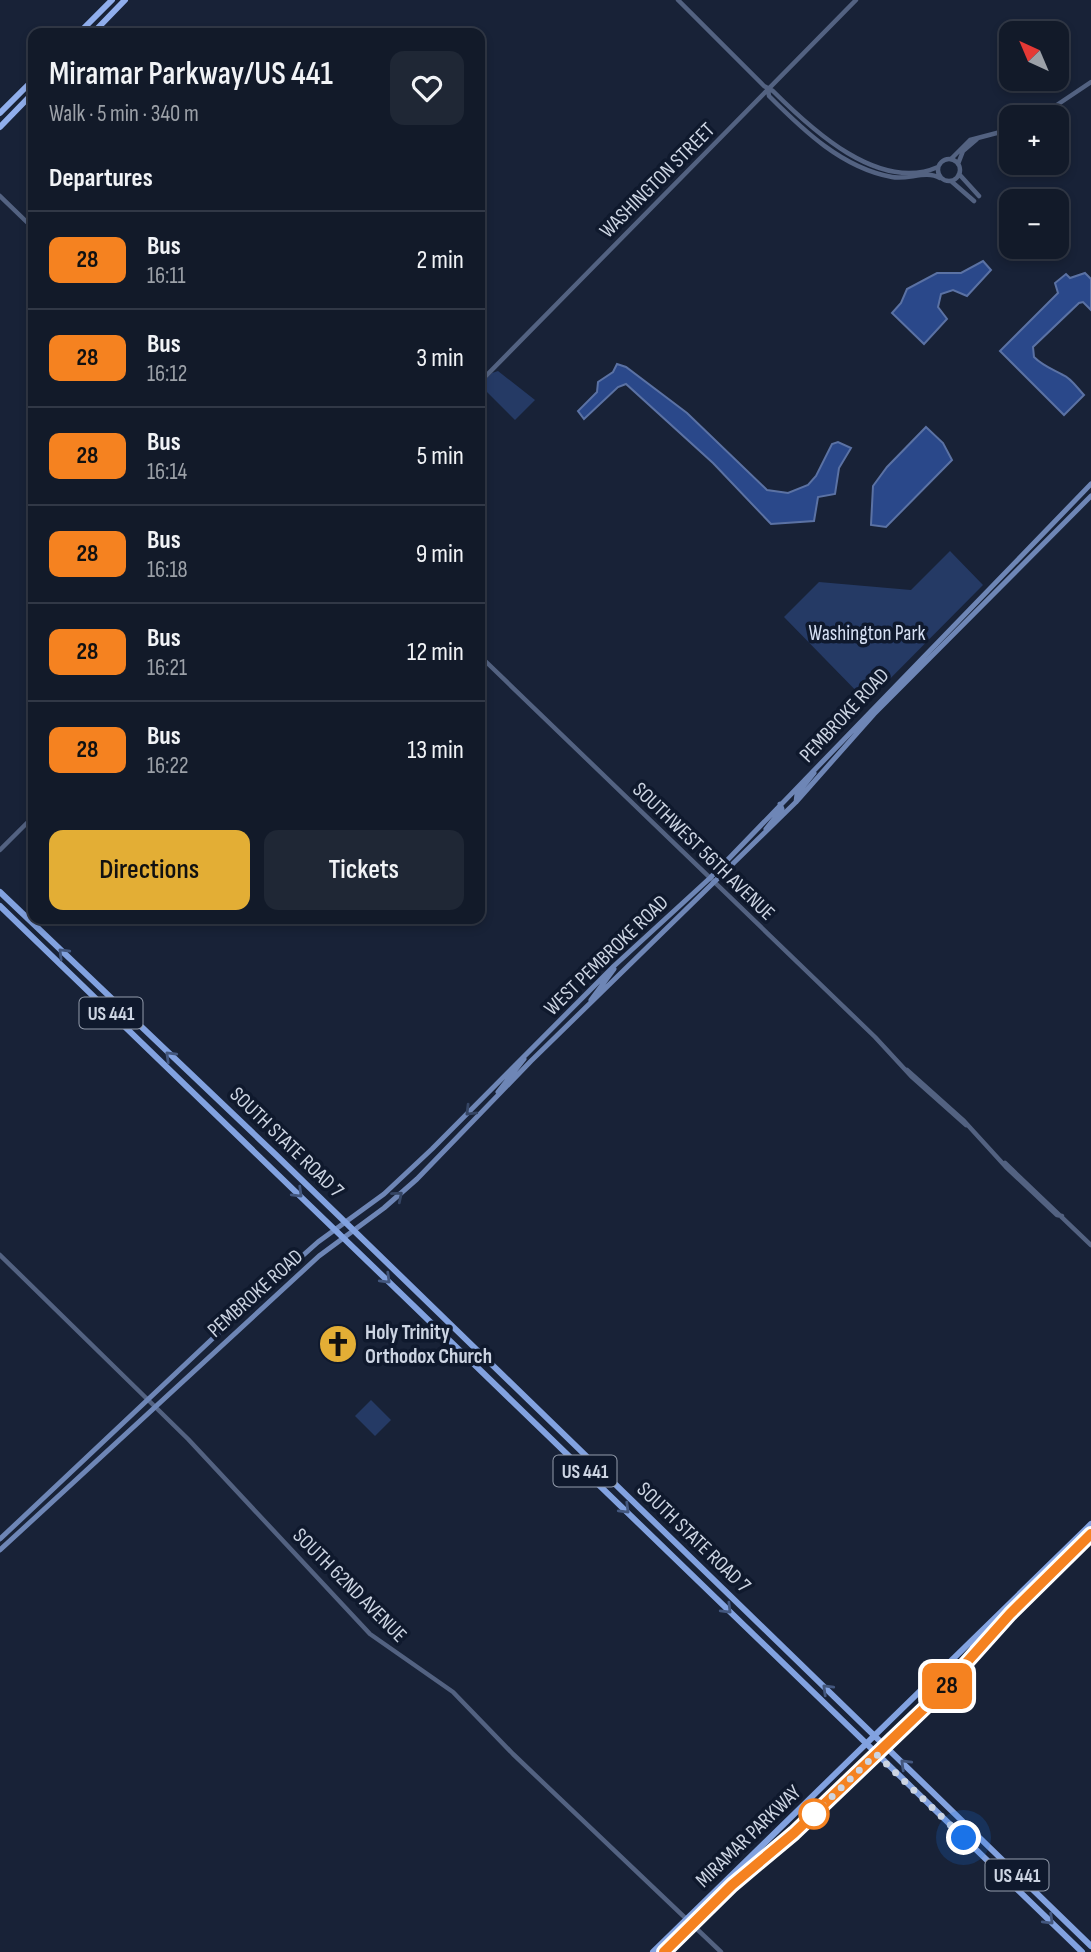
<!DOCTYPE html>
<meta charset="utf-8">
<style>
:root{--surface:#121a29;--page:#1f2735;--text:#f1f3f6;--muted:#9ca1a8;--line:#313846;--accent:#e3ae35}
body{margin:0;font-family:"Sofia Sans Condensed",sans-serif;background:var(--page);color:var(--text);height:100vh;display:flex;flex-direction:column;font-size:26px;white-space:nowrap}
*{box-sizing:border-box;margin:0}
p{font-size:23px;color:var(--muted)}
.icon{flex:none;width:38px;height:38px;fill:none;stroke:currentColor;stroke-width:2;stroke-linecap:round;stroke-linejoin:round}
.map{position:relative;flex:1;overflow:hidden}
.details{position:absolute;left:28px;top:28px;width:457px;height:896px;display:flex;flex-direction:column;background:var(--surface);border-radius:14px;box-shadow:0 4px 10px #0003,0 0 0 2px var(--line)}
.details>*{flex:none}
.badge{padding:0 14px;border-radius:10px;font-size:24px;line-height:46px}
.needle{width:46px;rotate:316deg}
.tools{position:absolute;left:999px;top:21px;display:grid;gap:14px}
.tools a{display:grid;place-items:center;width:70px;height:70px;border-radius:14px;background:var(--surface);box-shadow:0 4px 10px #0003,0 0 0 2px var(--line);font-size:35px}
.you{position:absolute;width:35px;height:35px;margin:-18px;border:5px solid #fff;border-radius:50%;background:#1a73e8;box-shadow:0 0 0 10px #1a73e833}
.map>.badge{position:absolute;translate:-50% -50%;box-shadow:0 0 0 4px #fff}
h2{padding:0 21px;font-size:26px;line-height:63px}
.round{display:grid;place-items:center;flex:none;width:74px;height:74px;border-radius:14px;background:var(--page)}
.summary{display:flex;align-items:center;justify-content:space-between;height:119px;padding:0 21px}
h1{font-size:33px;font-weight:600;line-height:52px}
.cta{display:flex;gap:14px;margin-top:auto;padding:14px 21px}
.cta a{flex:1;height:80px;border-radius:14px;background:var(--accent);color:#111;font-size:28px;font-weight:600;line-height:80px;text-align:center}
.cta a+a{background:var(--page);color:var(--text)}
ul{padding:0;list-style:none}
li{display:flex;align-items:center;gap:21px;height:98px;padding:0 21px;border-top:2px solid var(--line)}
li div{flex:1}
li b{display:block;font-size:26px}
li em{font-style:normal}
li .badge{min-width:77px;font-weight:700;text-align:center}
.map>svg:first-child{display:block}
.green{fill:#253a65}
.water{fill:#2a488a;stroke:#5b72a4;stroke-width:2}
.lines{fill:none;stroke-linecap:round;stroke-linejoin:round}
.tertiary{stroke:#536281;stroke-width:4.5}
.secondary{stroke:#6e86b6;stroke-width:5}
.primary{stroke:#82a2e0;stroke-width:6}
.trunk{stroke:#90aeec;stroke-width:6}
.oneway{stroke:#43577e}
.oneway2{stroke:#354564}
.line-casing{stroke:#fff;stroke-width:16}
.line{stroke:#f58220;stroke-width:10}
.walk{stroke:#ccd4e2;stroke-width:7;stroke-dasharray:0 12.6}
.stop-dot{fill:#fff;stroke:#f58220;stroke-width:3.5}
.labels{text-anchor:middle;stroke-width:7;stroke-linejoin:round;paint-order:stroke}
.shield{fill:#0f192d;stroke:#939cac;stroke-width:2}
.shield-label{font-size:19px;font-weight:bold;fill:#ccd4e2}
.street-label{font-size:21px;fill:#ccd4e2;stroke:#0f192d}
.park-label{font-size:21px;fill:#d6e0f4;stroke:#0f192d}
.poi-label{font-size:21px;font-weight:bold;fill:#ccd4e2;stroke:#0f192d;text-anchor:start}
</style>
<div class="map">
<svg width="1091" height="1952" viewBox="0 0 1091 1952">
<rect width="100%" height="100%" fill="#182237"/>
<path class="green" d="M 498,371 L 535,400 L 515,420 L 480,385 L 492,373 Z
M 950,551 L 983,585 L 867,702 L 784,617 L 819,582 L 911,590 Z
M 371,1400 L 391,1420 L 375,1436 L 355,1416 Z"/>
<path class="water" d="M 983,261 L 991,270 L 967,296 L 953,290 L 941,294 L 938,307 L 947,319 L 924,344 L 892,313 L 901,303 L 907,289 L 937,273 L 961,273 Z
M 1085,273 L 1091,279 L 1091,310 L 1083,302 L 1079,303 L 1033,347 L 1034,357 C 1043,366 1052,369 1063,375 C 1071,378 1078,389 1084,395 L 1064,415 L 1000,351 L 1058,293 L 1055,283 L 1066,274 L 1070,278 Z
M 617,364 L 626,367 L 687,413 L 767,490 L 788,493 L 808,485 L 816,476 L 832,444 L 838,442 L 851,448 L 839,468 L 835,494 L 818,497 L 814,521 L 771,524 L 713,463 L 626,384 L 618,387 L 584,419 L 578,411 L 597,392 L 598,382 L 613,372 Z
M 926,427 L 943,443 L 952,460 L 886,527 L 871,525 L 873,486 L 887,467 Z"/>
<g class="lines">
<path class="tertiary" d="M 678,0 L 764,86 L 773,91 C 811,129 879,193 938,167
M 768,90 L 769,96 C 803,130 842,168 892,177 C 908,180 926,170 940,178
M 1039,117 L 1091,82
M938 170a11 11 0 1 1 22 0a11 11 0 1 1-22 0Z
M 951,159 L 970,140 L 1012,129
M 958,164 L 963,151 L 977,139
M 959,174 L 979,196
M 951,181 L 974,201
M 0,196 L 33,228
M 480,382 L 856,0
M 480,656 L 875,1037 L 911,1076 L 966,1125
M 0,850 L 33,817
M 907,1070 L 964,1121 L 1006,1167 L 1057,1215 L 1062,1216
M 1005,1163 L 1091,1245
M 0,1255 L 188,1439 L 370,1634 L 453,1692 L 513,1754 L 721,1952"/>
<path class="secondary" d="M 796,802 L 797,794 L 814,773
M 766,829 L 782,809 L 780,804
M 591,1000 L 614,969
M 498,1092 L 524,1059
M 0,1539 L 262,1292 L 318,1242 L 384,1194 L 432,1149 L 614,966 L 710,878 L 1091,484
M 0,1550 L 319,1256 L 384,1208 L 417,1179 L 531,1061 L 796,802 L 874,714 L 1091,496"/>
<path class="primary" d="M 0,892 L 276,1155 L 1091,1946
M 0,906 L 1082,1952
M 971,1656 L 973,1647 L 987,1631
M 653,1952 L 1091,1524
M 664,1952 L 732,1885 L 794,1833 L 932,1701 L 1010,1613 L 1091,1534"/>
<path class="trunk" d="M 79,33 L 112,0
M 93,33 L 125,0
M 0,113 L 33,80
M 0,127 L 33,93"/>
</g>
<defs><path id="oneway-chevron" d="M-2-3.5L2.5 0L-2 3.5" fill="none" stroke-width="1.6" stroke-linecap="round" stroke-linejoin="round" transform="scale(1.75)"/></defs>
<g class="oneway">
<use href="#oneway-chevron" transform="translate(63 953) rotate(-135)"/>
<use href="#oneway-chevron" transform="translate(170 1056) rotate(-136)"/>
<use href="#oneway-chevron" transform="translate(298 1193) rotate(44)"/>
<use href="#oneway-chevron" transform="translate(386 1279) rotate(44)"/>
<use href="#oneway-chevron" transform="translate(625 1509) rotate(44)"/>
<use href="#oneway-chevron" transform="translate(727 1609) rotate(45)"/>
<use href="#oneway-chevron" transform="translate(827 1689) rotate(-136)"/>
<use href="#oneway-chevron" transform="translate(905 1764) rotate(-136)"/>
<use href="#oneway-chevron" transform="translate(1049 1920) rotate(44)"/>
</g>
<g class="oneway2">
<use href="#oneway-chevron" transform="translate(470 1111) rotate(135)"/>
<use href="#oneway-chevron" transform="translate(398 1196) rotate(-40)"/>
</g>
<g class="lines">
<defs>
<path id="line" d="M 664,1952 L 732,1885 L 794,1833 L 932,1701 L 1010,1614 L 1091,1534"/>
</defs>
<use href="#line" class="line-casing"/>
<use href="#line" class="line"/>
<path class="walk" d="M 814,1814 L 876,1754 L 964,1838"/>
</g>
<defs>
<symbol id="church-disc" viewBox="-11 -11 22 22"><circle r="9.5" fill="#e3ae35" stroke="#0f192d"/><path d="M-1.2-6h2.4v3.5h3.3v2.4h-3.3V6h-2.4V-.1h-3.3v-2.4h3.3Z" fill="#111"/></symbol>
</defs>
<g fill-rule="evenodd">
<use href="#church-disc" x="316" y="1322" width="44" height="44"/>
</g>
<circle class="stop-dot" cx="814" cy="1814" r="14"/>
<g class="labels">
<g class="shield">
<rect x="79.5" y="997.5" width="63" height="31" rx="5"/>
<rect x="553.5" y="1455.5" width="63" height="31" rx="5"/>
<rect x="985.5" y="1859.5" width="63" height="31" rx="5"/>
</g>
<g class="shield-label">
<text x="111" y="1020">US 441</text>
<text x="585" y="1478">US 441</text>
<text x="1017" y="1882">US 441</text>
</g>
<g class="street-label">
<text transform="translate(657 180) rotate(-45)" y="7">WASHINGTON STREET</text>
<text transform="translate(844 715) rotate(-47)" y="7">PEMBROKE ROAD</text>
<text transform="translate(704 851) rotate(44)" y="7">SOUTHWEST 56TH AVENUE</text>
<text transform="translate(606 955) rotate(-44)" y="7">WEST PEMBROKE ROAD</text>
<text transform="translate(287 1142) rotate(44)" y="7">SOUTH STATE ROAD 7</text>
<text transform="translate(255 1293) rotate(-42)" y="7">PEMBROKE ROAD</text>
<text transform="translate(694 1537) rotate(44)" y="7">SOUTH STATE ROAD 7</text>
<text transform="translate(350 1585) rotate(45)" y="7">SOUTH 62ND AVENUE</text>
<text transform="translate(748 1836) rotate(-44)" y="7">MIRAMAR PARKWAY</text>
</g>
<g class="park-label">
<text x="867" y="640">Washington Park</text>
</g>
<g class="poi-label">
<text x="365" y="1339">Holy Trinity<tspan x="365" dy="24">Orthodox Church</tspan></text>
</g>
</g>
</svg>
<div class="tools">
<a><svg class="needle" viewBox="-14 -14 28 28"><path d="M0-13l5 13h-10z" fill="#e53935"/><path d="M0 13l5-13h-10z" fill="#9ca1a8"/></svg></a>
<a>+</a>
<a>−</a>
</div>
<div class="you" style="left:964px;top:1838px"></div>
<b class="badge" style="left:947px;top:1686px;background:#f58220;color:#111">28</b>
<section class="details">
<div class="summary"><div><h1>Miramar Parkway/US 441</h1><p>Walk · 5 min · 340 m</p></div><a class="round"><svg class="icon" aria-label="heart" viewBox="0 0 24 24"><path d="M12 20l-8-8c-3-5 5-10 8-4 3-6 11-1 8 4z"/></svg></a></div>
<h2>Departures</h2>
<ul>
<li><span class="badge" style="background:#f58220;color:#111">28</span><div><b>Bus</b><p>16:11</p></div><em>2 min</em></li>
<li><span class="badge" style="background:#f58220;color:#111">28</span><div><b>Bus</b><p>16:12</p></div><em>3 min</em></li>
<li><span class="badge" style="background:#f58220;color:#111">28</span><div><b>Bus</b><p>16:14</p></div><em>5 min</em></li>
<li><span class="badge" style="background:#f58220;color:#111">28</span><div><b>Bus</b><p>16:18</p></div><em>9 min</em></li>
<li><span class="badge" style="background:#f58220;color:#111">28</span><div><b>Bus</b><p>16:21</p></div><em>12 min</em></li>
<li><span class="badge" style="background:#f58220;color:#111">28</span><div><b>Bus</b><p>16:22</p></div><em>13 min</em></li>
</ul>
<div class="cta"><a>Directions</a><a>Tickets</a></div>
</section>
</div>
